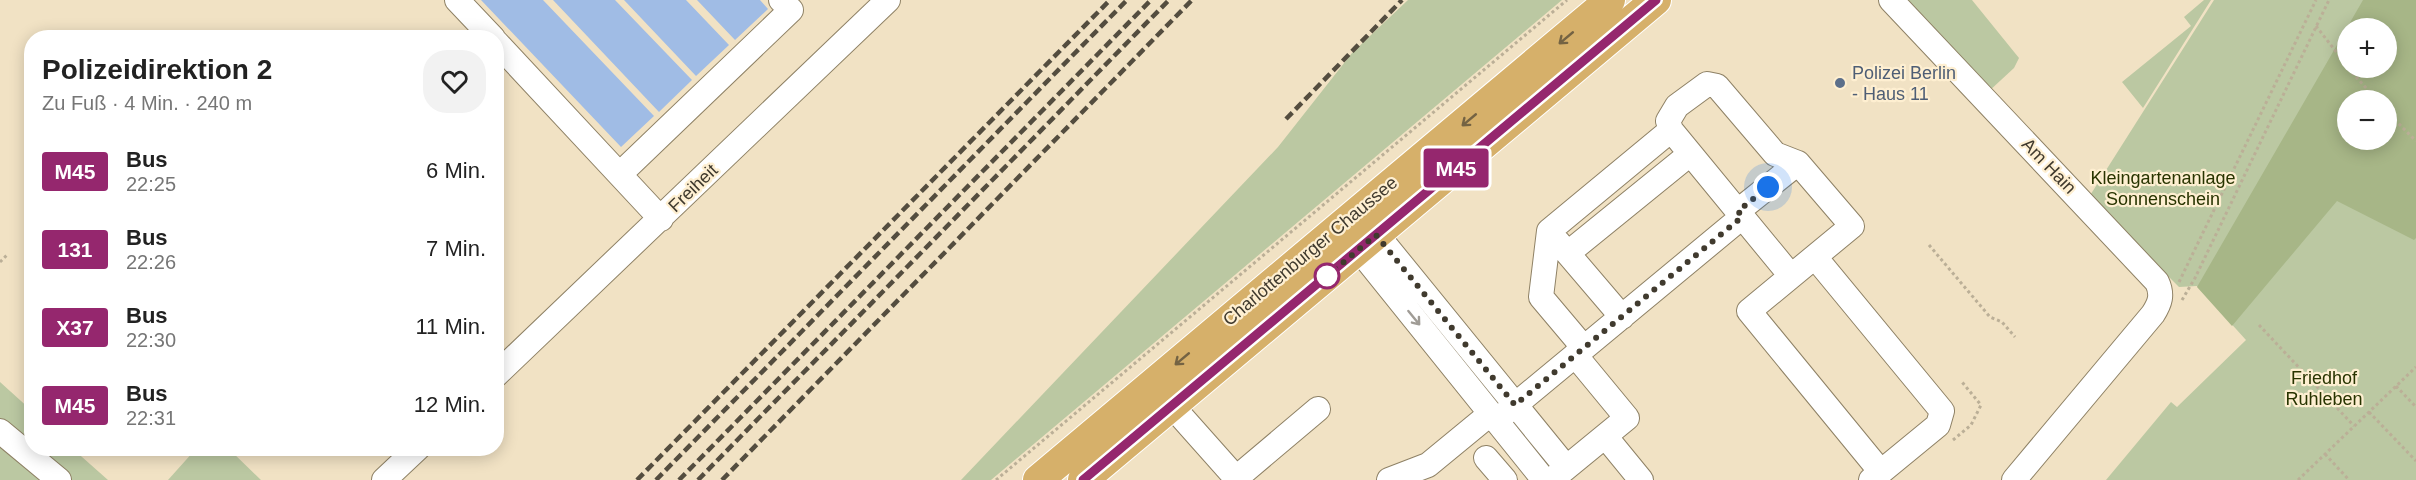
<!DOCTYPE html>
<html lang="de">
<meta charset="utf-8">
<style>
:root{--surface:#fff;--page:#f2f2f2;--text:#222;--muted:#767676}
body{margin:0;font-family:Helvetica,sans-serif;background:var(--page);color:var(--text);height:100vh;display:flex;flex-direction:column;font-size:22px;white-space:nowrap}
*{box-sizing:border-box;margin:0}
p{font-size:20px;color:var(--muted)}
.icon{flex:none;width:33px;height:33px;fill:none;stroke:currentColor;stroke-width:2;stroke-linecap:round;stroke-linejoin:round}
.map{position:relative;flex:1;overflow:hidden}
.drawer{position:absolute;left:24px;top:30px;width:480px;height:426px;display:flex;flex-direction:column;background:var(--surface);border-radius:24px;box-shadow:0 3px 15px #0003}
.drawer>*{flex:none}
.badge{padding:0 12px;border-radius:4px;font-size:21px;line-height:39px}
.tools{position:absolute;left:2337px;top:18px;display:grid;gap:12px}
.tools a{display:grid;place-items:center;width:60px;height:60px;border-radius:50%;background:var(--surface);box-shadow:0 3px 15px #0003;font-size:30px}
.you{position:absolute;width:30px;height:30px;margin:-15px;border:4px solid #fff;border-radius:50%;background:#1a73e8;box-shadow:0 0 0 9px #1a73e833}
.map>.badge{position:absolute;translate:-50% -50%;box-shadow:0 0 0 3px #fff}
.round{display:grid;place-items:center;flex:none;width:63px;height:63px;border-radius:24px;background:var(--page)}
.summary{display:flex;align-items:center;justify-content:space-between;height:102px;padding:0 18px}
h1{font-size:28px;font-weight:800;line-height:45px}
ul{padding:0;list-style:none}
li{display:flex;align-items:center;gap:18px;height:78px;padding:0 18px}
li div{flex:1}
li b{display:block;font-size:22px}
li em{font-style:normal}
li .badge{min-width:66px;font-weight:700;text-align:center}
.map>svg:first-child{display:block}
.green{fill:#bbc8a2;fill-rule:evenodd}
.forest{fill:#a7b687;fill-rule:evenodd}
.water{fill:#a0bce5}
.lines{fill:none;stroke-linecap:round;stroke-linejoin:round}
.minor-casing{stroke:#8e8165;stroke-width:26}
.major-casing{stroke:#fff;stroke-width:32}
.path{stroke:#bbaf97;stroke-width:3;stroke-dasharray:3 3;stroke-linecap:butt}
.minor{stroke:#fff;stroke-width:24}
.major{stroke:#d6b06a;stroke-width:30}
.rail{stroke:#544d3f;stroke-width:4.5;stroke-dasharray:9 4.5;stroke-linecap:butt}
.oneway{stroke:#746343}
.oneway2{stroke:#a09c96}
.line-casing{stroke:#fff;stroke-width:14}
.line{stroke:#95276e;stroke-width:9}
.walk{stroke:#403a2e;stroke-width:6;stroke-dasharray:0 10.8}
.service-dot{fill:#5c6f8a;stroke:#feefd1;stroke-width:2}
.stop-dot{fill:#fff;stroke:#95276e;stroke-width:3}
.labels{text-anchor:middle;stroke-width:4.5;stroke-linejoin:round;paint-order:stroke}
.service-label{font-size:18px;fill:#4e5e75;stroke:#feefd1;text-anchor:start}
.street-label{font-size:18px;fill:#403a2e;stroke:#feefd1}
.park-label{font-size:18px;fill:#283400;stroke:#feefd1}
</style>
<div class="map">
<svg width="2416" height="480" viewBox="0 0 2416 480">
<rect width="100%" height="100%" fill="#f1e2c4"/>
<path class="green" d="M 1408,0 L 1562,0 L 991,480 L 961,480 L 1278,147 L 1352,53 Z
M 1902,0 L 1972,0 L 2019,58 L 2014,68 L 1988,92 Z
M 2204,0 L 2211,0 L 2143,108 L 2122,82 L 2191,26 L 2184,17 Z
M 2214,0 L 2416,0 L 2416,480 L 2106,480 L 2171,402 L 2177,407 L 2246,340 L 2197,286 L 2179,287 L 2089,197 ZM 2348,28 L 2386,28 L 2386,68 L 2348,68 ZM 2348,100 L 2386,100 L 2386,140 L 2348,140 Z
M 0,382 L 31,410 L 32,448 L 0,421 Z
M 0,442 L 47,480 L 0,480 Z
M 32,448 L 73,449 L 108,480 L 68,480 Z
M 206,448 L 229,449 L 261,480 L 168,480 L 194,451 Z"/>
<path class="forest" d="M 2363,0 L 2416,0 L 2416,238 L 2414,240 L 2337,201 L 2232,326 L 2197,287 ZM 2348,28 L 2386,28 L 2386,68 L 2348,68 ZM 2348,100 L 2386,100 L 2386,140 L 2348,140 Z"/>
<path class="water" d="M 481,0 L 543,0 L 654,116 L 621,147 Z
M 553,0 L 615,0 L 692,80 L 659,112 Z
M 624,0 L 686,0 L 729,45 L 696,76 Z
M 697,0 L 760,0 L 768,9 L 735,40 Z"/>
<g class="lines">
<defs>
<path id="minor" d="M 457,0 L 493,38
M 1891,0 L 2157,282 C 2163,295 2160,303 2153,314 L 2014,480
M 496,42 L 661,219
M 620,174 L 791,10 L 781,0
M 1738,211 L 1798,163
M 1365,220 L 1566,467
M 1347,235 L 1544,480
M 1558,242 L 1622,317
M 1568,253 L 1690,154
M 1815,257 L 1942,411 L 1938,425 L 1871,480
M 1791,276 L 1671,130 L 1668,121 L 1677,106 L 1707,84 L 1717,86 L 1775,154 L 1798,163 L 1852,226 L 1749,311 L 1881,472
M 1584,348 L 1541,297 L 1549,231 L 1671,130
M 496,375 L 888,0
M 1172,406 L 1236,478
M 1503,415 L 1742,217
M 0,431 L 59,480
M 1605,436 L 1641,480
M 1486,458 L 1505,480
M 1555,477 L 1627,418 L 1575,355
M 384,480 L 418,448
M 1234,480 L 1318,409
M 1389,480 L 1428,465 L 1490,414"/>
<path id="major" d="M 1038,480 L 1610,0
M 1083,480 L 1656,0"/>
</defs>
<use href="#minor" class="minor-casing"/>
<use href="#major" class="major-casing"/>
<path class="path" d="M 2316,26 L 2348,67
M 2348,68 L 2377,100
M 2386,111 L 2416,141
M 1929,245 L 1990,317 L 2002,322 L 2015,337
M 0,262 L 7,255
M 2179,282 L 2316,0
M 2182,300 L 2195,278 L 2329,0
M 2259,325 L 2354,426
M 2396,386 L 2416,407
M 2369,412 L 2416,461
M 1953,440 L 1971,425 L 1981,405 L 1962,382
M 2325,454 L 2349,480
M 996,480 L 1567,0
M 2298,480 L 2416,367"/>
<use href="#minor" class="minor"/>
<use href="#major" class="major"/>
<path class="rail" d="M 1286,119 L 1402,0
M 637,480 L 1110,0
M 656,480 L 1127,0
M 679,480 L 1151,0
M 698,480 L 1169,0
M 722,480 L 1192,0"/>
</g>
<defs><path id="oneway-shaft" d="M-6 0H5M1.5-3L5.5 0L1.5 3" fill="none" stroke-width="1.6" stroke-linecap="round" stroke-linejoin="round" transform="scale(1.5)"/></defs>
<g class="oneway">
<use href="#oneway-shaft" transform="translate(1566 38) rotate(140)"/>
<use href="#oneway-shaft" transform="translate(1469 120) rotate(140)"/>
<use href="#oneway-shaft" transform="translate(1182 359) rotate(140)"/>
</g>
<use class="oneway2" href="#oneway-shaft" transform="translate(1414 318) rotate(51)"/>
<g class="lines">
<defs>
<path id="line" d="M 1083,480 L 1656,0"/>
</defs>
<use href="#line" class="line-casing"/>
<use href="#line" class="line"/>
<path class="walk" d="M 1327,276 L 1376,235 L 1515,405 L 1742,217 L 1738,211 L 1768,187"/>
</g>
<circle class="service-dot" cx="1840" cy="83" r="6"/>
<circle class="stop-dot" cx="1327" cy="276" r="12"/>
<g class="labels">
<g class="service-label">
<text x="1852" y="79">Polizei Berlin<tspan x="1852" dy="21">- Haus 11</tspan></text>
</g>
<g class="street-label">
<text transform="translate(2049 166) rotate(46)" y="6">Am Hain</text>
<text transform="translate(693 188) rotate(-44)" y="6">Freiheit</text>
<text transform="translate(1310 251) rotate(-40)" y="6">Charlottenburger Chaussee</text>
</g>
<g class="park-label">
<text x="2163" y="184">Kleingartenanlage<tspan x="2163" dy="21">Sonnenschein</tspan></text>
<text x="2324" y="384">Friedhof<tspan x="2324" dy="21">Ruhleben</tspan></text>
</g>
</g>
</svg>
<div class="tools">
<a>+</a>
<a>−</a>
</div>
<div class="you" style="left:1768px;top:187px"></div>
<b class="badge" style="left:1456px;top:168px;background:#95276e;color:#fff">M45</b>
<section class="drawer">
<div class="summary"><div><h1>Polizeidirektion 2</h1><p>Zu Fuß · 4 Min. · 240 m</p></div><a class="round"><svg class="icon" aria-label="heart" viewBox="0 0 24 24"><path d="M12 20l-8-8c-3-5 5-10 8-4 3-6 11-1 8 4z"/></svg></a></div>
<ul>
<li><span class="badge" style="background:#95276e;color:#fff">M45</span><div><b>Bus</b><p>22:25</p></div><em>6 Min.</em></li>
<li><span class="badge" style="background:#95276e;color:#fff">131</span><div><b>Bus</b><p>22:26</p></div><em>7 Min.</em></li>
<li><span class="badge" style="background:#95276e;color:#fff">X37</span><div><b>Bus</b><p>22:30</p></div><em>11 Min.</em></li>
<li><span class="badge" style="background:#95276e;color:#fff">M45</span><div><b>Bus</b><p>22:31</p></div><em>12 Min.</em></li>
</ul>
</section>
</div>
